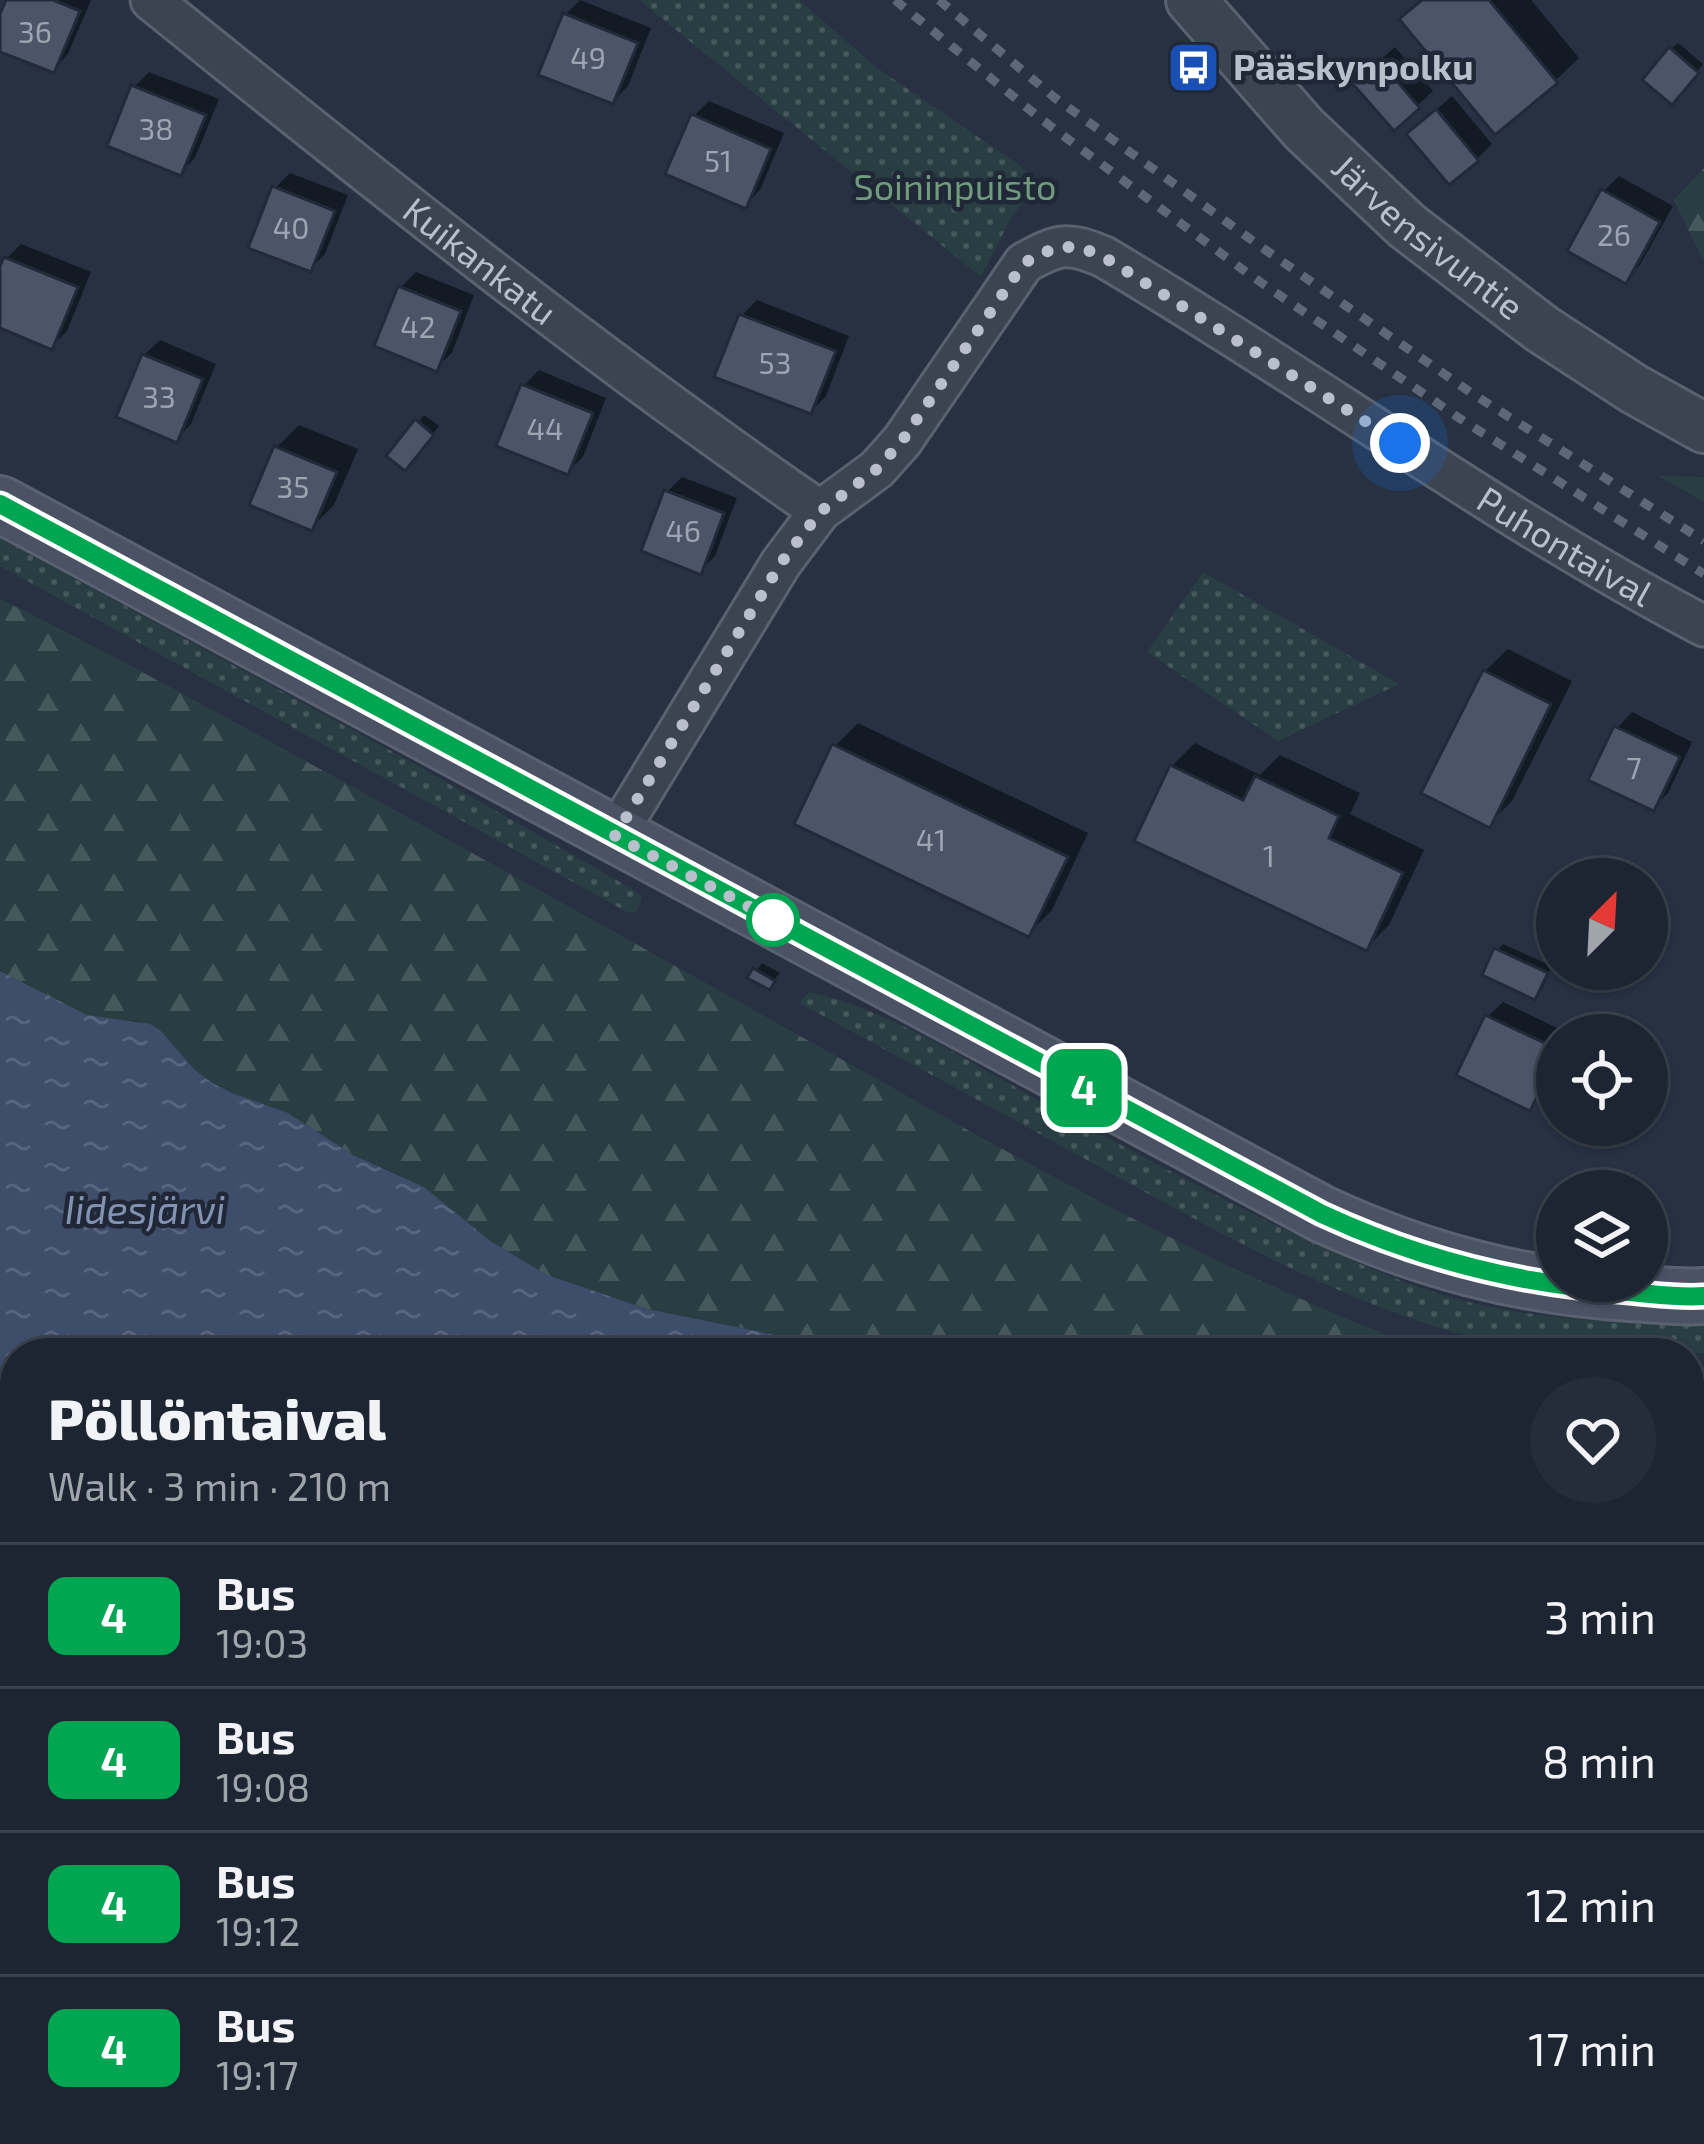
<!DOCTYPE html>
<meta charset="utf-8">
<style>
:root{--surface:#1d2532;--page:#252d3a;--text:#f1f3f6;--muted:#a0a5ac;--line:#3b424d}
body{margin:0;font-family:"Exo 2",sans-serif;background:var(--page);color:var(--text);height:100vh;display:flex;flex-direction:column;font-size:45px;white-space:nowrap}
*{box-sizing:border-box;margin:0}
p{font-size:39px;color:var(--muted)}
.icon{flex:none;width:66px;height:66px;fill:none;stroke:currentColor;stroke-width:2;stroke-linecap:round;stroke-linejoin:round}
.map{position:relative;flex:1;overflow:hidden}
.details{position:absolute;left:0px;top:1338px;width:1704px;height:807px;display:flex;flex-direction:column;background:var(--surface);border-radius:48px 48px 0 0;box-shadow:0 3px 9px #0004,0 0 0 3px var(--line)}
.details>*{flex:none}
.badge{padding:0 24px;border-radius:18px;font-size:42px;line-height:78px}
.needle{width:78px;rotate:24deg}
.tools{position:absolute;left:1536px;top:858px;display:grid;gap:24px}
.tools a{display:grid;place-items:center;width:132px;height:132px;border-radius:50%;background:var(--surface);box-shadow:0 3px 9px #0004,0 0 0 3px var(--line);font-size:60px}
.you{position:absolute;width:60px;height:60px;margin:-30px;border:9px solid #fff;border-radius:50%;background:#1a73e8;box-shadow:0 0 0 18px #1a73e833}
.map>.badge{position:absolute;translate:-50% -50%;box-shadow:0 0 0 6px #fff}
.round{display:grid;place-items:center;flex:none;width:126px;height:126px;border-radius:63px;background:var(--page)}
.head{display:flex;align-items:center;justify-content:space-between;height:204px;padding:0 48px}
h1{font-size:57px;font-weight:800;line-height:90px}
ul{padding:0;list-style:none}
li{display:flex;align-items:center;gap:36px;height:144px;padding:0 48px;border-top:3px solid var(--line)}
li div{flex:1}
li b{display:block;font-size:45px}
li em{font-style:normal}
li .badge{min-width:132px;font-weight:700;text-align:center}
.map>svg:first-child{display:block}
.forest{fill:url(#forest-firs)}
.wetland{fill:url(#wetland-marsh)}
.park{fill:url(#park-dots)}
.water{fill:url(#water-ripples)}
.shadow{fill:#0007}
.building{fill:#4c5568;stroke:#222a39;stroke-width:3}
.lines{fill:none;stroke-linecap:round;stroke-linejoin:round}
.minor-casing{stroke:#5a616f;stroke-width:45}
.tertiary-casing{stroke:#5a616f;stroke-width:54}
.secondary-casing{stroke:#5a616f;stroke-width:60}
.minor{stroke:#3c4351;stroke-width:39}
.tertiary{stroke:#3c4351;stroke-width:48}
.secondary{stroke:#4a5264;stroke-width:54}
.rail{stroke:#5e6778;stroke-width:9;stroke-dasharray:12 12;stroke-linecap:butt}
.line-casing{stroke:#fff;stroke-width:27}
.line{stroke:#00a651;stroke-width:18}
.walk{stroke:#b9bfcb;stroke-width:12;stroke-dasharray:0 21.6}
.stop-dot{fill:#fff;stroke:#00a651;stroke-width:6}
.labels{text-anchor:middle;stroke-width:9;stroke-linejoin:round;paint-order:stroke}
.number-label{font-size:30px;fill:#9ea4b2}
.poi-label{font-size:36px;font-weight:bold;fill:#b9bfcb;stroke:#202837;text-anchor:start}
.park-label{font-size:36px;fill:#709b7d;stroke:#202837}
.street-label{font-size:36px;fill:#b9bfcb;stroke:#202837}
.water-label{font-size:39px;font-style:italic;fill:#8192b2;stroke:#202837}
</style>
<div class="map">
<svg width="1704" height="2144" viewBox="0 0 1704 2144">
<defs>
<pattern id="forest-firs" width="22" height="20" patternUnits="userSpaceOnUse" patternTransform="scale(3)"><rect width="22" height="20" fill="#293e42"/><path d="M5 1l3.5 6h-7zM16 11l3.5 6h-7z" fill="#46585c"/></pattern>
<pattern id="wetland-marsh" width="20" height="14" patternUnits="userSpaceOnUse" patternTransform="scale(3)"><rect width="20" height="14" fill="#293e42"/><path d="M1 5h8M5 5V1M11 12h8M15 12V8" fill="none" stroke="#46585c"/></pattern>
<pattern id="park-dots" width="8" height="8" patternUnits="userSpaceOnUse" patternTransform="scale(3)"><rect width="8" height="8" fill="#293e42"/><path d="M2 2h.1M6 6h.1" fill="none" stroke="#46585c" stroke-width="1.8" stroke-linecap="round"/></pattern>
<pattern id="water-ripples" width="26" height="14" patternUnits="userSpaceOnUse" patternTransform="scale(3)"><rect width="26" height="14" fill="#3e4d6a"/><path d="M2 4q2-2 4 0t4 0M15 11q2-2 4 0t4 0" fill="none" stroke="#58657e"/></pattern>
</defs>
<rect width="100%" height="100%" fill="#273142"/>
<path class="forest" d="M 1704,168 L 1704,262 L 1674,200 Z
M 1659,476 L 1704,477 L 1704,502 Z
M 0,599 C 109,652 214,711 320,769 C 497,866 673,965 850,1064 C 1040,1171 1229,1277 1433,1353 L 848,1353 L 811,1342 L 647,1309 L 547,1275 L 490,1241 L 400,1175 L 353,1155 L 288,1113 L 232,1093 L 212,1083 L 195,1070 L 160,1030 L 139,1021 L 110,1021 L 87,1015 L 0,971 Z
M 1704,1380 L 1704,1486 L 1689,1481 L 1689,1381 Z"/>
<path class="wetland" d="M 1704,1545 L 1704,1692 L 1689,1691 L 1689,1548 Z"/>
<path class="park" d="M 639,0 L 799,0 L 877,68 L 1019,165 L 1038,183 L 1011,218 L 981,277 Z
M 0,538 L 404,758 L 637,892 L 642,898 L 637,911 L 629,913 L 0,566 Z
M 1203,572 L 1399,684 L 1278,741 L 1147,652 Z
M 810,992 C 892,1011 967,1061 1040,1101 C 1128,1149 1216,1197 1307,1240 C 1361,1265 1419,1291 1477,1304 C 1553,1321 1627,1324 1704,1322 L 1704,1353 C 1629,1353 1551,1355 1477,1338 C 1349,1307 1220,1233 1105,1170 C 1004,1114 903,1059 801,1004 L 801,1000 Z"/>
<path class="water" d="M 0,971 L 87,1015 L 150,1024 L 160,1030 L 195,1070 L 212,1083 L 232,1093 L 288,1113 L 353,1155 L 424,1187 L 490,1241 L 547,1275 L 647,1309 L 811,1342 L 848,1353 L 15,1353 L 15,2130 L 1689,2130 L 1689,1691 L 1704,1692 L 1704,2144 L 0,2144 Z
M 1689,1481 L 1704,1486 L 1704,1545 L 1689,1548 Z"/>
<path class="shadow" d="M 9,0 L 91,0 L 68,54 L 53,70 L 0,48 L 0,22 Z
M 580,0 L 651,28 L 628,86 L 613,101 L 565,15 Z
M 1422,0 L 1531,0 L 1579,58 L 1556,80 L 1496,130 Z
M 1678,43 L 1703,64 L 1678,95 L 1671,49 Z
M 1395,47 L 1433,91 L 1395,127 L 1371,68 Z
M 149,72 L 219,99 L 195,158 L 180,173 L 134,87 Z
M 1452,96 L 1492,144 L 1477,159 L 1425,119 Z
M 709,101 L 784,133 L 760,190 L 745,205 L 694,116 Z
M 290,173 L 348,195 L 325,254 L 310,269 L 275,188 Z
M 1619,176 L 1673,206 L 1640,265 L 1625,280 L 1604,191 Z
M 21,244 L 91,272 L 67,331 L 52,346 L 0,325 L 0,274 L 6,259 Z
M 416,272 L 474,295 L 452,353 L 436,368 L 401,287 Z
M 757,300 L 849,336 L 826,396 L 811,411 L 741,316 Z
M 160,340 L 216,364 L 191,424 L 176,439 L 144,355 Z
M 539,370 L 606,398 L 583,457 L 567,472 L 524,386 Z
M 424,415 L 439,426 L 411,461 L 390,456 Z
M 299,425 L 358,449 L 334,505 L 311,528 L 276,448 Z
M 682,477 L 737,498 L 715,556 L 700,571 L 667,492 Z
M 1508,649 L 1572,681 L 1512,801 L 1489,824 L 1485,671 Z
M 1632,712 L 1692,742 L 1668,793 L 1653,808 L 1617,728 Z
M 858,723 L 1088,833 L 1052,910 L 1029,933 L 835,746 Z
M 1195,743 L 1260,775 L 1280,755 L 1360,793 L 1350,814 L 1424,850 L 1389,925 L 1366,948 L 1172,766 Z
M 1503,944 L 1552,966 L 1542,990 L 1535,996 L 1497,950 Z
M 762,963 L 780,973 L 769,986 L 752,977 Z
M 1503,1002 L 1572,1035 L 1557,1035 L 1557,1066 L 1544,1092 L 1529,1107 L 1487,1017 Z"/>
<path class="building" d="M 6,0 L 53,0 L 80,11 L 54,73 L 0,52 L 0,14 Z
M 1422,0 L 1489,0 L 1558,83 L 1495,135 L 1399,19 Z
M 563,13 L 638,43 L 613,104 L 538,75 Z
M 1669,47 L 1699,73 L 1672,105 L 1642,80 Z
M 1378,59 L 1420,108 L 1394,131 L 1352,83 Z
M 131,85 L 206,115 L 181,176 L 107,146 Z
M 1436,109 L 1479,161 L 1449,185 L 1406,134 Z
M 691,114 L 771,149 L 746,209 L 665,174 Z
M 272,186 L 335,211 L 311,272 L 248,248 Z
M 1601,189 L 1660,222 L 1626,284 L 1567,251 Z
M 4,257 L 78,287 L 52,350 L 0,328 L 0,266 Z
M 398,286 L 461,311 L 437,372 L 374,346 Z
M 739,314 L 836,351 L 811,414 L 714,377 Z
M 142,354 L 203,379 L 177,443 L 116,417 Z
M 521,384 L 593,413 L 568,475 L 496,446 Z
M 415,419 L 434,435 L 405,471 L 386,456 Z
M 274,446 L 337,472 L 312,531 L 249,505 Z
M 664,490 L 724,513 L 701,575 L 641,551 Z
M 1483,670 L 1551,704 L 1490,828 L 1421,793 Z
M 1614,726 L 1680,757 L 1654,811 L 1588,780 Z
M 832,744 L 1068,857 L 1029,937 L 794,824 Z
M 1170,765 L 1243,800 L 1255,776 L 1339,816 L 1329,838 L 1403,873 L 1367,951 L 1134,841 Z
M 1494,948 L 1548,973 L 1535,1000 L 1482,975 Z
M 753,968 L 775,981 L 770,990 L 747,978 Z
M 1485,1015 L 1557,1049 L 1557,1055 L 1530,1111 L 1456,1075 Z"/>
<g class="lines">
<defs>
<g id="minor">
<path id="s1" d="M 151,0 C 369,176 589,352 820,511"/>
<path id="s2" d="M 615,836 L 781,563 L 820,511 L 877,469 L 902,441 L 1024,263 C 1058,244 1067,241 1104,257 C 1306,376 1496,517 1704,626"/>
</g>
<g id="tertiary">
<path id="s3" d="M 1191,0 L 1304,129 L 1407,226 L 1542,329 L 1634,389 L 1704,428"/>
</g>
<path id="secondary" d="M 0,504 L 1322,1214 C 1422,1260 1519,1286 1629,1293 C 1654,1294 1679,1298 1704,1296"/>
</defs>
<use href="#minor" class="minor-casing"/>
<use href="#tertiary" class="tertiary-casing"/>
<use href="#secondary" class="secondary-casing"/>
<use href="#minor" class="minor"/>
<use href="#tertiary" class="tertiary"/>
<use href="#secondary" class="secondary"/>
<path class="rail" d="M 895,0 L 1041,119 L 1250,275 L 1459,418 L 1704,574
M 939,0 L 1055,98 L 1267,251 L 1473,394 L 1704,541"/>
</g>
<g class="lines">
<defs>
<path id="line" d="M 0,504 L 1322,1214 C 1421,1260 1520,1285 1629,1292 C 1654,1294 1679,1298 1704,1296"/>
</defs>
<use href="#line" class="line-casing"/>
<use href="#line" class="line"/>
<path class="walk" d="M 773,920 L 780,923 L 615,836 L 781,563 L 820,512 L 877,469 L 902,441 L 1024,263 C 1057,245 1069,241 1104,257 L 1400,443"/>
</g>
<defs>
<symbol id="bus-square" viewBox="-11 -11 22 22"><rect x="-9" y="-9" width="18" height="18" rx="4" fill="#1a4fb4" stroke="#202837"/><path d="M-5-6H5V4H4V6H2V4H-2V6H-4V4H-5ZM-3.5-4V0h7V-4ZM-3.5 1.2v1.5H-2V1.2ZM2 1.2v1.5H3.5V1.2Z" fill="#fff"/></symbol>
</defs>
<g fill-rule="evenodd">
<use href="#bus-square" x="1164" y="38" width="59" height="59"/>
</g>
<circle class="stop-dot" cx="773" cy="920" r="24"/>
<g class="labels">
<g class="number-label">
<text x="35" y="43">36</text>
<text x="588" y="69">49</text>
<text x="156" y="140">38</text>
<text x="718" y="172">51</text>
<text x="291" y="239">40</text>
<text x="1614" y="246">26</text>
<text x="418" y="338">42</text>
<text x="775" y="374">53</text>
<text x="159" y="408">33</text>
<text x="545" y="440">44</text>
<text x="293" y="498">35</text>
<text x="683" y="542">46</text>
<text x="1634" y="779">7</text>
<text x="931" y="851">41</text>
<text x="1269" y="867">1</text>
</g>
<g class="poi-label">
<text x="1233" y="80">Pääskynpolku</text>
</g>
<g class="park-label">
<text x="955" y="200">Soininpuisto</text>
</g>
<g class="street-label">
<text dy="13" stroke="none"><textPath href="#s3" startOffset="336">Järvensivuntie</textPath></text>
<text dy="13" stroke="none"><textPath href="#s1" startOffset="420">Kuikankatu</textPath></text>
<text dy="13" stroke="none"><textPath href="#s2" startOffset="1338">Puhontaival</textPath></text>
</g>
<g class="water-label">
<text x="145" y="1224">Iidesjärvi</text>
</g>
</g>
</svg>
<div class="tools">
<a><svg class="needle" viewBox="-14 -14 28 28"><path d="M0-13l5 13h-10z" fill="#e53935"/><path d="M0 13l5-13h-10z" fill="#a0a5ac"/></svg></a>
<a><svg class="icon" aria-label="locate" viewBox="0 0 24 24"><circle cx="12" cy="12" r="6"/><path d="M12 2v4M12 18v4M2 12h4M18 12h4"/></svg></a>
<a><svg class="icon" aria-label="layers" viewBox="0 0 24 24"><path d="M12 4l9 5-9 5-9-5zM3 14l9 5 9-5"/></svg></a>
</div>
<div class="you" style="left:1400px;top:443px"></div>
<b class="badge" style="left:1084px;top:1088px;background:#00a651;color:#fff">4</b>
<section class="details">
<div class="head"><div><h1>Pöllöntaival</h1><p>Walk · 3 min · 210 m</p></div><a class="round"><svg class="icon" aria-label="heart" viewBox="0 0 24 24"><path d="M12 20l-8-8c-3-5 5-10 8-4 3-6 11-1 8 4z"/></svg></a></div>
<ul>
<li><span class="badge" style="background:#00a651;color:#fff">4</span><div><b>Bus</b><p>19:03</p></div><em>3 min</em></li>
<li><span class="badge" style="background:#00a651;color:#fff">4</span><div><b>Bus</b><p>19:08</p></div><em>8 min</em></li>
<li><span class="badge" style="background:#00a651;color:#fff">4</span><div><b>Bus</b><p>19:12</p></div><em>12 min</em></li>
<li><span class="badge" style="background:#00a651;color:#fff">4</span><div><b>Bus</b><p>19:17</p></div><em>17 min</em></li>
</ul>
</section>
</div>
